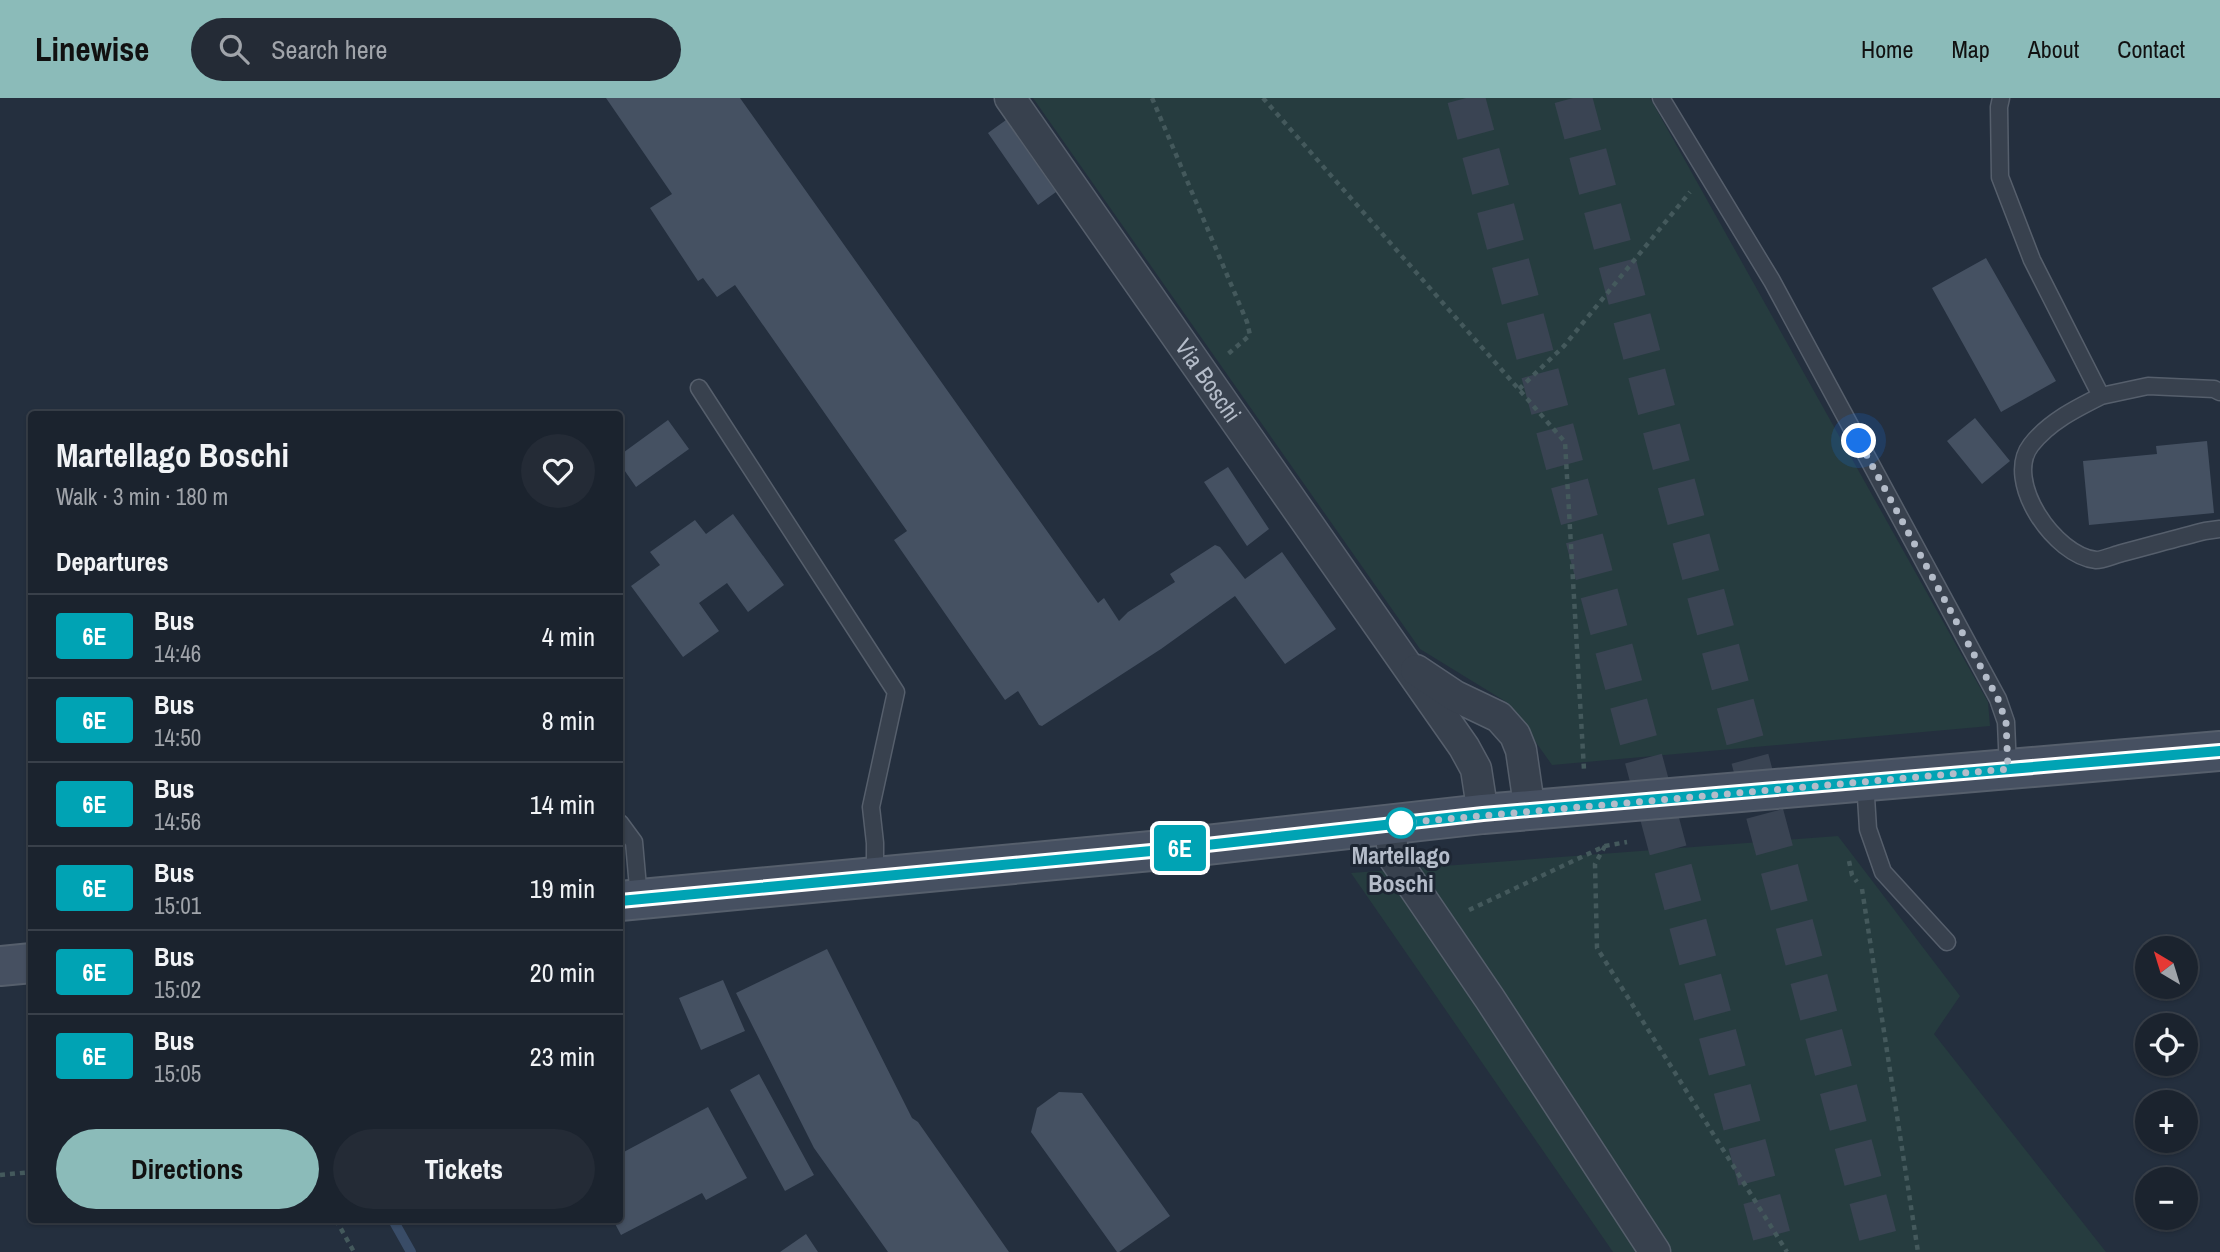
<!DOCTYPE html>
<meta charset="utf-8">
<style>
:root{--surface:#1b232e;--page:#242b36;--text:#f1f3f6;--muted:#a0a4aa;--line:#39404a;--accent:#8bbbb9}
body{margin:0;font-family:"Archivo Narrow",sans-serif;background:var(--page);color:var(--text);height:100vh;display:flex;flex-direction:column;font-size:26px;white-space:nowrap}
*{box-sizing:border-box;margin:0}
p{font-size:23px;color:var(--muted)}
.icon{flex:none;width:38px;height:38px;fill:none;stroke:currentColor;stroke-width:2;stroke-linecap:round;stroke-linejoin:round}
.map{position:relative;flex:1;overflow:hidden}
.side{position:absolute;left:28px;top:313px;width:595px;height:812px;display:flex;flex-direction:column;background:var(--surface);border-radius:7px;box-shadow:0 2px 5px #0004,0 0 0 2px var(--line)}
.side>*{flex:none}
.badge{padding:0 14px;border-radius:5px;font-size:24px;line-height:46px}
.needle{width:46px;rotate:322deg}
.buttons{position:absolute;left:2135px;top:838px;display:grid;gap:14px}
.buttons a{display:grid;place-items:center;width:63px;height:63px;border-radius:50%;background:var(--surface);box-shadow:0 2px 5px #0004,0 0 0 2px var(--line);font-size:35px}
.you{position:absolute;width:35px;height:35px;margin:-18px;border:5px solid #fff;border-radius:50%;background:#1a73e8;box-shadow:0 0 0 10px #1a73e833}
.map>.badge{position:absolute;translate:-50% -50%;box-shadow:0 0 0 4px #fff}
h2{padding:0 28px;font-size:26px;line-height:63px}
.round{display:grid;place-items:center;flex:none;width:74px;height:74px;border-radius:37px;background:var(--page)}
.headline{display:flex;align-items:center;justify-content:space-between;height:119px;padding:0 28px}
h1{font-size:33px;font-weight:800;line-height:52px}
.primary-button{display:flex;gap:14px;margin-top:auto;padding:14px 28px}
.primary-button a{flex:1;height:80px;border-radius:42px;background:var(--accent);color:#111;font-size:28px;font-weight:800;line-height:80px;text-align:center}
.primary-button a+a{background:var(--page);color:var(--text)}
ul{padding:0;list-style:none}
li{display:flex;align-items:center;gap:21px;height:84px;padding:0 28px;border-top:2px solid var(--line)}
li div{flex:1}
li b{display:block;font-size:26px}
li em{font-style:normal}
li .badge{min-width:77px;font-weight:700;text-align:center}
header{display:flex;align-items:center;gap:42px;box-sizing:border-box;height:98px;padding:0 35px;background:var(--accent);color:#111}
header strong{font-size:33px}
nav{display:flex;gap:38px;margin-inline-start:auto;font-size:24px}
.search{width:490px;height:63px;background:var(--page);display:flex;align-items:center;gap:18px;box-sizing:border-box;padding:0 24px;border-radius:38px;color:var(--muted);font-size:26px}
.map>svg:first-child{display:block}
.green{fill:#263c3f}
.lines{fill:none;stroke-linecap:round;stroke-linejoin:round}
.stream{stroke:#394c67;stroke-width:10}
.building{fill:#455162}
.motorway-tunnel{stroke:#3a4453;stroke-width:38;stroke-dasharray:38 19;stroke-linecap:butt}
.service-casing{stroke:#565f6c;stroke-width:19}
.minor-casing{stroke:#565f6c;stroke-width:33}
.secondary-casing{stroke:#565f6c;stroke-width:42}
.path{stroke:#44595c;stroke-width:4.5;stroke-dasharray:5 5;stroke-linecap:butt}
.service{stroke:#38414e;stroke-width:16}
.minor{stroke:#38414e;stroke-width:30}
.secondary{stroke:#465061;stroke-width:38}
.line-casing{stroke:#fff;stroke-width:16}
.line{stroke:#00a3b4;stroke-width:10}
.walk{stroke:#b4bcc9;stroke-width:7;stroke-dasharray:0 12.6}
.stop-dot{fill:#fff;stroke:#00a3b4;stroke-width:3.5}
.labels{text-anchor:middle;stroke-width:6;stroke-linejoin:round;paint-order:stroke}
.street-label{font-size:24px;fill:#b4bcc9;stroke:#1d2633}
.stop-label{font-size:24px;font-weight:bold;fill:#b4bcc9;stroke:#1d2633}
</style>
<header>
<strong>Linewise</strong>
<div class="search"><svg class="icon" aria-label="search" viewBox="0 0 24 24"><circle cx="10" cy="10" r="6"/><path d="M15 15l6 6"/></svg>Search here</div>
<nav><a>Home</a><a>Map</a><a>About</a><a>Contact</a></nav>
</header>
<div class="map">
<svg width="2220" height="1154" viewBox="0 0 2220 1154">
<rect width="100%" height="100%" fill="#242f3e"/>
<path class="green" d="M 1033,0 L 1650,0 L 1988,604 L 1990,628 L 1552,667 L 1508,605 L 1420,551 Z
M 1838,738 L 1960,898 L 1934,936 L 2106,1154 L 1613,1154 L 1351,775 Z"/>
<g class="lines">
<path class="stream" d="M 393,1122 L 411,1154"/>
</g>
<path class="building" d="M 606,0 L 740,0 L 1098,505 L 1104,500 L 1119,523 L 1128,514 L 1175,484 L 1170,476 L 1215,447 L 1220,449 L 1245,481 L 1282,454 L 1336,531 L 1285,566 L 1235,498 L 1161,551 L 1042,628 L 1039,627 L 1018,593 L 1005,602 L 894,442 L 907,433 L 735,187 L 717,199 L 703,180 L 698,183 L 650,110 L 672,96 Z
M 1006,22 L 1056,94 L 1038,107 L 988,35 Z
M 1986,160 L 2056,283 L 2001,314 L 1932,190 Z
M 1975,320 L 2010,363 L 1982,386 L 1947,343 Z
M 668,322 L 689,351 L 636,389 L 620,366 L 620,357 Z
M 2207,343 L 2214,415 L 2089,427 L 2083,363 L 2157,356 L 2156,348 Z
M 1228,369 L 1269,431 L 1247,448 L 1204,384 Z
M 733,416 L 784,487 L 748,514 L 727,485 L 699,505 L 719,533 L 683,559 L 631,488 L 660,467 L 650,454 L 695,422 L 706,436 Z
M 827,851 L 912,1020 L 918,1024 L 1009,1154 L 888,1154 L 814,1050 L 736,895 Z
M 723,882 L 745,933 L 701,952 L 679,900 Z
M 759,976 L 814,1077 L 785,1093 L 730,992 Z
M 1059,994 L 1082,995 L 1170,1118 L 1119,1154 L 1117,1154 L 1031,1034 L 1037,1010 Z
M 708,1009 L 747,1080 L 706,1102 L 702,1095 L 621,1137 L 613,1122 L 620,1122 L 620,1056 Z
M 806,1136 L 818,1154 L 780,1154 Z"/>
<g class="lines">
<path class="motorway-tunnel" d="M 1466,0 L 1776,1154
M 1573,0 L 1882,1154"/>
<defs>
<path id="service" d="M 1661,0 L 1772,183 L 1998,601 L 2006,624 L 2008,671
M 2001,0 L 1999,9 L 2000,79 L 2032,162 L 2101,298 L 2148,288 L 2214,291 L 2220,294
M 699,290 L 896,594 L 871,709 L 875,745 L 875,778
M 2101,298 C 2075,311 2049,324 2031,347 C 2003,383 2055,458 2096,462 C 2103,462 2114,457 2122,455 C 2149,448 2177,440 2205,433 L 2220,431
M 1865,683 L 1868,731 L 1883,774 L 1947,844
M 620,725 L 634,744 L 639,801"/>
<g id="minor">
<path id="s1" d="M 1010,0 L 1464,649 L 1476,671 L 1483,716"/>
<path d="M 1416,572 L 1455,598 L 1499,619 L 1515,637 L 1521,652 L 1530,714"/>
<path d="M 1389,726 L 1394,760 L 1490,901 L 1655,1154"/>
</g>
<path id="secondary" d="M 620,803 L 1162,752 L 1483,716 L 2220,653
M 0,868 L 32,865"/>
</defs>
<use href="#service" class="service-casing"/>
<use href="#minor" class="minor-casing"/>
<use href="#secondary" class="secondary-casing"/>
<path class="path" d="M 1152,0 L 1247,224 L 1250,237 L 1228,256
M 1263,0 L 1565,344 L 1584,672
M 1519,291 L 1564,248 L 1690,94
M 1605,748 L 1595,766 L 1597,850 L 1787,1154
M 1849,763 L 1852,777 L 1857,784
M 1862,791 L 1918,1154
M 1469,812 L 1605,748 L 1627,744
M 0,1077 L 32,1074
M 336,1122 L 354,1154"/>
<use href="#service" class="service"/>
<use href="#minor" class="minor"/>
<use href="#secondary" class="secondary"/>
</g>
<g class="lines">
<defs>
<path id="line" d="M 620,803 L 1162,752 L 1483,716 L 2220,653"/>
</defs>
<use href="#line" class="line-casing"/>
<use href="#line" class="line"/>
<path class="walk" d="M 1401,725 L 2008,671 L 2006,624 L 1998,601 L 1859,343"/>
</g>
<circle class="stop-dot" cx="1401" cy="725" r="14"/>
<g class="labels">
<g class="street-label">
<text dy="8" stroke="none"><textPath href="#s1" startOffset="345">Via Boschi</textPath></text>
</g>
<g class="stop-label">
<text x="1401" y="766">Martellago<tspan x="1401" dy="28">Boschi</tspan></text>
</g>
</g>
</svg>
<div class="buttons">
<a><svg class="needle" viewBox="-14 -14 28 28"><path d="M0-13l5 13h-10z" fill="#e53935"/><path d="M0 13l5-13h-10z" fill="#a0a4aa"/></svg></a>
<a><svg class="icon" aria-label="locate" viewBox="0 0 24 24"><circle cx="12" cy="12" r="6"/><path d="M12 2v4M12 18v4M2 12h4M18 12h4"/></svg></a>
<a>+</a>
<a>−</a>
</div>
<div class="you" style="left:1859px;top:343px"></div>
<b class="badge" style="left:1180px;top:750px;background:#00a3b4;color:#fff">6E</b>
<section class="side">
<div class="headline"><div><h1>Martellago Boschi</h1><p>Walk · 3 min · 180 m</p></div><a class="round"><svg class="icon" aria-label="heart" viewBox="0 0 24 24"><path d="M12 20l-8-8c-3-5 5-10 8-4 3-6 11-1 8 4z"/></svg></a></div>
<h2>Departures</h2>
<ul>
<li><span class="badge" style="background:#00a3b4;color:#fff">6E</span><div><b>Bus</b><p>14:46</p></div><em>4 min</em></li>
<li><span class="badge" style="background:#00a3b4;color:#fff">6E</span><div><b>Bus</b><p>14:50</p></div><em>8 min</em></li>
<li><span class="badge" style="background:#00a3b4;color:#fff">6E</span><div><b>Bus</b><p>14:56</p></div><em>14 min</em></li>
<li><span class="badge" style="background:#00a3b4;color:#fff">6E</span><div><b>Bus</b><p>15:01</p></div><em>19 min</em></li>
<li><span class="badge" style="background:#00a3b4;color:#fff">6E</span><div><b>Bus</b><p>15:02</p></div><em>20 min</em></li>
<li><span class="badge" style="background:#00a3b4;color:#fff">6E</span><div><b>Bus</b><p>15:05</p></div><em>23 min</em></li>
</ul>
<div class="primary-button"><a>Directions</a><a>Tickets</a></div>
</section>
</div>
